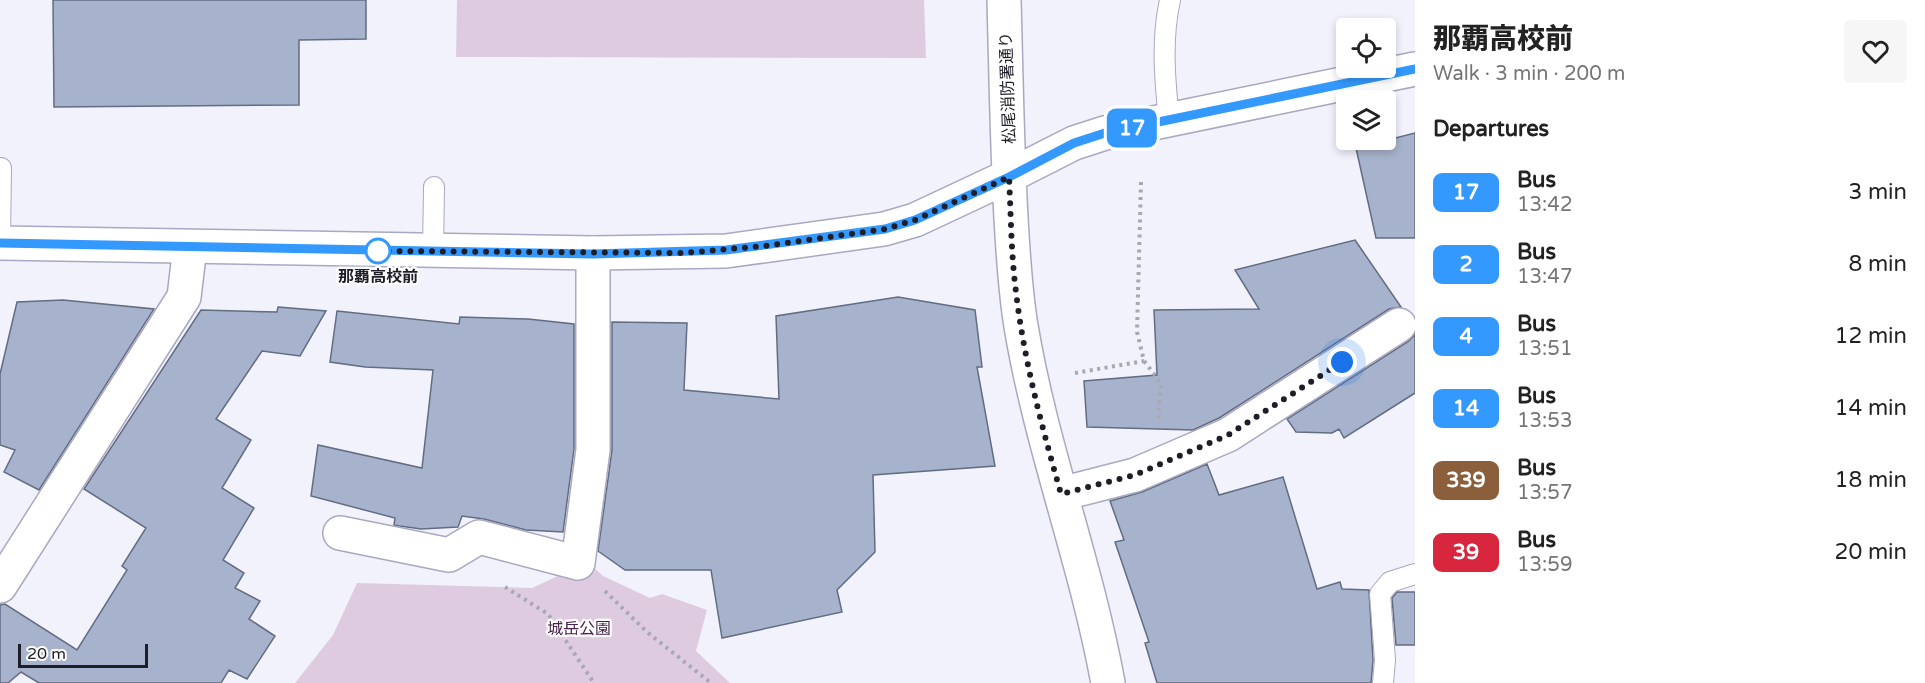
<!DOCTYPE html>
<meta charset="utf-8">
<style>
:root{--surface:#fff;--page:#f6f6f6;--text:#222;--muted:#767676}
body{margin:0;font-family:"Varela Round","Noto Sans JP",sans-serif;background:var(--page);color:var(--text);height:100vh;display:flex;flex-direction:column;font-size:22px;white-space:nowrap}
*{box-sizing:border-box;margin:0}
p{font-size:20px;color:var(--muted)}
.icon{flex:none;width:33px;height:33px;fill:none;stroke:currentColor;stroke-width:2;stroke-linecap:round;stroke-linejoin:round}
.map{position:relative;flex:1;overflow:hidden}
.details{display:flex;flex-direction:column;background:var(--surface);width:510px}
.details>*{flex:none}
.badge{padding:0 12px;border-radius:9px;font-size:21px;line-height:39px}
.tools{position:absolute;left:1336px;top:18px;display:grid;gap:12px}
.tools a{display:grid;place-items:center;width:60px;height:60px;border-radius:6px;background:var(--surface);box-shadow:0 3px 9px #0003;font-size:30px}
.scale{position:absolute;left:18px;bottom:15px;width:130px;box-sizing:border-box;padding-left:6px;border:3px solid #1e1e28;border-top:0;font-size:16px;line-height:21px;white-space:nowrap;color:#1e1e28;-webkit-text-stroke:4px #fff;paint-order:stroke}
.you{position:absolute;width:30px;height:30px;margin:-15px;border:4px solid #fff;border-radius:50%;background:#1a73e8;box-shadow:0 0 0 9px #1a73e833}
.map>.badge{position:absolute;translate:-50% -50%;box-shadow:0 0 0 3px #fff}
h2{padding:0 18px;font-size:22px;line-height:54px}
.round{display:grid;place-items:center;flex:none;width:63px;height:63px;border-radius:6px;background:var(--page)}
.head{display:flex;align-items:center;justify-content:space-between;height:102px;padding:0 18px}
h1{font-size:28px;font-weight:800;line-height:45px}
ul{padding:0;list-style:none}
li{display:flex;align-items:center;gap:18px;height:72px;padding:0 18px}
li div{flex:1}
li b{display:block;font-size:22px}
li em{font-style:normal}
li .badge{min-width:66px;font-weight:700;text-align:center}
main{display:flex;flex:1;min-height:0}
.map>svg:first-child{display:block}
.green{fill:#dfcbdf}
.building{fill:#a7b3cc;stroke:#626c83;stroke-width:1.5}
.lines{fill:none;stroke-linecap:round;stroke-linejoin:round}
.lane-casing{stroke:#a8a8c3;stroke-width:22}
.street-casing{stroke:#a8a8c3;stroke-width:36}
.secondary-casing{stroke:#a8a8c3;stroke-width:36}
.path{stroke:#a8a8b2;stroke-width:4;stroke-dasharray:3 4.5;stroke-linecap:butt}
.lane{stroke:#fff;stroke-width:20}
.street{stroke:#fff;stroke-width:33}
.secondary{stroke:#fff;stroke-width:33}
.line-casing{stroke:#fff;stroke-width:14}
.line{stroke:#39f;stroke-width:9}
.walk{stroke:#1e1e28;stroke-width:6;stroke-dasharray:0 10.8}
.stop-dot{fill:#fff;stroke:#39f;stroke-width:3}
.labels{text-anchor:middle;stroke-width:4.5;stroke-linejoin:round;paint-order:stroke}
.street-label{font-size:16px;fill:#1e1e28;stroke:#fff}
.stop-label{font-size:16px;font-weight:bold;fill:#1e1e28;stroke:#fff}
.park-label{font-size:16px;fill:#49214b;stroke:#fff}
</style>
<main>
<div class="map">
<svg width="1415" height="683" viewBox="0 0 1415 683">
<rect width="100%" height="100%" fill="#f2f2fd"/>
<path class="green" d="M 457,0 L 924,0 L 926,58 L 456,57 Z
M 588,562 L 603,576 L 650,598 L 662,594 L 707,610 L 696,651 L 730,683 L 295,683 L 333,635 L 357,583 L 532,588 Z"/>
<path class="building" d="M 53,0 L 366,0 L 366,39 L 299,40 L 299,105 L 54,107 Z
M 1415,133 L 1415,238 L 1376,238 L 1356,148 Z
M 1355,240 L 1401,307 L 1389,309 L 1219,418 L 1193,430 L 1087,427 L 1084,381 L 1157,375 L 1154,310 L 1259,309 L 1235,270 Z
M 898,297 L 975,310 L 982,367 L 977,367 L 995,466 L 873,475 L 875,552 L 837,590 L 842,612 L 722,638 L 711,570 L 625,570 L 598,551 L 612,450 L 612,322 L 687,323 L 684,390 L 779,399 L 776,316 Z
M 63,300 L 154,309 L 39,490 L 4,472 L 15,450 L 0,445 L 0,374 L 17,302 Z
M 278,307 L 326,311 L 300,356 L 262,351 L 216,419 L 251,440 L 222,488 L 254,508 L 223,560 L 244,573 L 235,588 L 260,601 L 249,619 L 275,636 L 247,679 L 229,670 L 221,683 L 39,683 L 21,672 L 8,683 L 0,683 L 0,605 L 5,604 L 77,650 L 127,570 L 122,566 L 146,528 L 84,489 L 201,310 L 277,312 Z
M 337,311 L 459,324 L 460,317 L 528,319 L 574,324 L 574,449 L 563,532 L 526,530 L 484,519 L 462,516 L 458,527 L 421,529 L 400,526 L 394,525 L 395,518 L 311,496 L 318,445 L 422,468 L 433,370 L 365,367 L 330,362 Z
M 1415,334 L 1415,393 L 1344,438 L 1339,429 L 1332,433 L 1296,432 L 1287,419 L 1409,341 Z
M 1207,464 L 1219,495 L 1283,477 L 1317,589 L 1340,582 L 1342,589 L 1369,590 L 1373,660 L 1371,683 L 1157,683 L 1145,643 L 1149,642 L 1115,542 L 1124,540 L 1110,501 L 1142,492 Z
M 1397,592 L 1415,592 L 1415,645 L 1396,645 L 1392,598 Z"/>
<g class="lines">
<defs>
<path id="lane" d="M 1169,121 C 1165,80 1161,41 1170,0
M 0,243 L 1,168
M 433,252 L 434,187
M 1383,683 L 1385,660 L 1380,594 L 1390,582 L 1415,574"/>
<path id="street" d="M 1061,494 L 1135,475 L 1228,435 L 1399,325
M 340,533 L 449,555 L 479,537 L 578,563 L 593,450 L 593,253
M 0,586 L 184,297 L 190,247"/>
<path id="secondary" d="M 1004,0 C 1006,73 1007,145 1011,218 C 1013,254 1015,290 1021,326 C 1041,447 1086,562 1108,683
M 0,243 L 593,253 L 726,251 L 884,229 L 915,220 L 1009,176 L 1074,143 L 1105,133 L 1415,69"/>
</defs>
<use href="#lane" class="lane-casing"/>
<use href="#street" class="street-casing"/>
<use href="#secondary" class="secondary-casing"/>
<path class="path" d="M 1141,182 L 1137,332 L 1144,361 L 1161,383 L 1158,414 L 1161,420
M 1075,373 L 1144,361
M 505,587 L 548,614 L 594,683
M 605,591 L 647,632 L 711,683"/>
<use href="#lane" class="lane"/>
<use href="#street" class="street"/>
<use href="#secondary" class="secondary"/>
</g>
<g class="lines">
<defs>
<path id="line" d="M 0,243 L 593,254 L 726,250 L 885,229 L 915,220 L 1009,177 L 1074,143 L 1105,133 L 1415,69"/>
</defs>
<use href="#line" class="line-casing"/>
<use href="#line" class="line"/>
<path class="walk" d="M 378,251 L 684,253 L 764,246 L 885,229 L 915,220 L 1009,177 C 1011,215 1011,254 1016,292 C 1024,361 1042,427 1061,494 L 1135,475 L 1228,435 L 1342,362"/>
</g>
<circle class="stop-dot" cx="378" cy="251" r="12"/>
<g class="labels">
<g class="street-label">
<text transform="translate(1007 88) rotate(-92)" y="6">松尾消防署通り</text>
</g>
<g class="stop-label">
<text x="378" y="282">那覇高校前</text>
</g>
<g class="park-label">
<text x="579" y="634">城岳公園</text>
</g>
</g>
</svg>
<div class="tools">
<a><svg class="icon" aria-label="locate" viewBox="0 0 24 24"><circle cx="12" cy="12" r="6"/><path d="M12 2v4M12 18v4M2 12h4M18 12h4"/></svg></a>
<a><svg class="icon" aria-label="layers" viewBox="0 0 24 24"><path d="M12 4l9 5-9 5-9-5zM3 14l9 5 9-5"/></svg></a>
</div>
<div class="scale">20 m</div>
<div class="you" style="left:1342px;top:362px"></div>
<b class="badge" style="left:1132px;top:128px;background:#39f;color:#fff">17</b>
</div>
<section class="details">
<div class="head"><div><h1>那覇高校前</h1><p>Walk · 3 min · 200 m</p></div><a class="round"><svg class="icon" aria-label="heart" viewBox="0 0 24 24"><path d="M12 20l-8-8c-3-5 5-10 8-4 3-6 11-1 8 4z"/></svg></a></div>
<h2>Departures</h2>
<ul>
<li><span class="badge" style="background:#39f;color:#fff">17</span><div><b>Bus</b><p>13:42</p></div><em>3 min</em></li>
<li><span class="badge" style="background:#39f;color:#fff">2</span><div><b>Bus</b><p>13:47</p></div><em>8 min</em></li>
<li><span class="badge" style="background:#39f;color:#fff">4</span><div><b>Bus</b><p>13:51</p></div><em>12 min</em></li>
<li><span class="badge" style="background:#39f;color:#fff">14</span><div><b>Bus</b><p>13:53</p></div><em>14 min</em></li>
<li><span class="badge" style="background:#8b5e3c;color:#fff">339</span><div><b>Bus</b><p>13:57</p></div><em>18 min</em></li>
<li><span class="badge" style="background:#d7263d;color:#fff">39</span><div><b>Bus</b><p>13:59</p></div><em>20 min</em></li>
</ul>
</section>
</main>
